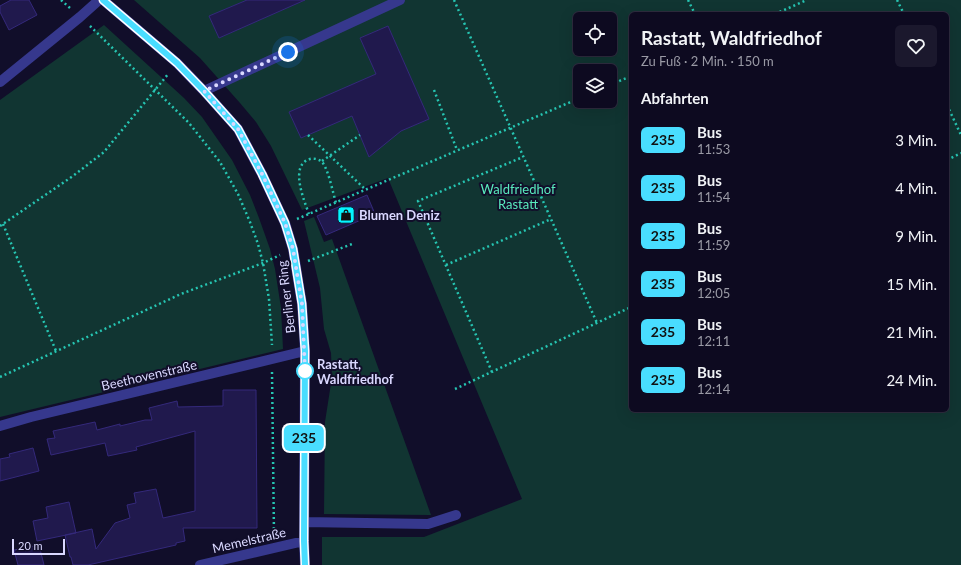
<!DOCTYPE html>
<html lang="de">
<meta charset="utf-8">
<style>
:root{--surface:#0d0a20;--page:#1b182d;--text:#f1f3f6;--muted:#9a9aa5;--line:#2d2b3e}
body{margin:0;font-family:Lato,sans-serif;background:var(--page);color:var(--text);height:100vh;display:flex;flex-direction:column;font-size:15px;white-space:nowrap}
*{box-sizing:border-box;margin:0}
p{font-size:13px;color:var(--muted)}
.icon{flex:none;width:22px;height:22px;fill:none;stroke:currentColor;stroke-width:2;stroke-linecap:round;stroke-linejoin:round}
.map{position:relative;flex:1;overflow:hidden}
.drawer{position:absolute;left:629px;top:12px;width:320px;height:400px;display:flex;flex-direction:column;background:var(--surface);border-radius:6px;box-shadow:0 4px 16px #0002,0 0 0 1px var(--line)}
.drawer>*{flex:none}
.badge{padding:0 8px;border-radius:6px;font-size:14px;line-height:26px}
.fabs{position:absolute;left:573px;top:12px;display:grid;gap:8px}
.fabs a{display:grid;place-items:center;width:44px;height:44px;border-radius:6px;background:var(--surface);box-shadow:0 4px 16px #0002,0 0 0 1px var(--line);font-size:20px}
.scale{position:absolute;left:12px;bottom:10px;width:53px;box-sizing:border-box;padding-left:4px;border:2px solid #dad8ff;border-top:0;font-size:11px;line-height:14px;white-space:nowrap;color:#dad8ff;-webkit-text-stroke:3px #110e2a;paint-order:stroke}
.you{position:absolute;width:20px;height:20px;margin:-10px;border:3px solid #fff;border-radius:50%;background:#1a73e8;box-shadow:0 0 0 6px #1a73e833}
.map>.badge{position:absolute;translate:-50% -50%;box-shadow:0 0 0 2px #fff}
h2{padding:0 12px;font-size:15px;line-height:36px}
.round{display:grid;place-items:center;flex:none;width:42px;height:42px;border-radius:6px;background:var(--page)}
.headline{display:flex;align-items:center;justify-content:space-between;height:68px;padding:0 12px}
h1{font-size:19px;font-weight:700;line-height:30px}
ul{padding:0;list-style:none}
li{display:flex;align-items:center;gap:12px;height:48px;padding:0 12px}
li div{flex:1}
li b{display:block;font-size:15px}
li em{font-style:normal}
li .badge{min-width:44px;font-weight:700;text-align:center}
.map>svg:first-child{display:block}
.green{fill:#113532;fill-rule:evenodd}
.building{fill:#20194d;stroke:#34297b}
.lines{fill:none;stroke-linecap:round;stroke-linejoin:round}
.path{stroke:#26c5b2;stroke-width:2.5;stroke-dasharray:2 3;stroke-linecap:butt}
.minor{stroke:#36388d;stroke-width:10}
.line-casing{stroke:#fff;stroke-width:9}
.line{stroke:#49ddff;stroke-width:6}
.walk{stroke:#dad8ff;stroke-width:4;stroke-dasharray:0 7.2}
.stop-dot{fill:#fff;stroke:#49ddff;stroke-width:2}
.labels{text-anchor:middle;stroke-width:4;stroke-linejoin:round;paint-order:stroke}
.park-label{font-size:13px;fill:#59eabd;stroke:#110e2a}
.poi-label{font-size:13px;font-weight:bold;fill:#dad8ff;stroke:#110e2a;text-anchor:start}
.street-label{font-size:13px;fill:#dad8ff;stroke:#110e2a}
.stop-label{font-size:13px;font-weight:bold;fill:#dad8ff;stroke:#110e2a;text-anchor:start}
</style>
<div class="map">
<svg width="961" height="565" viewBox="0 0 961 565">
<rect width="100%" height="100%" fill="#110e2a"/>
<path class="green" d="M 134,0 L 961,0 L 961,565 L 322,565 L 322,537 L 424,537 L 522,499 L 388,178 L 302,210 L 271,146 L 256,122 L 240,103 L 200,58 ZM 631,14 L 947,14 L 947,410 L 631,410 ZM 580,19 L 610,19 L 610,49 L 580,49 ZM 580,71 L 610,71 L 610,101 L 580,101 Z
M 104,25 L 184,98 L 202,117 L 232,160 L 250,195 L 259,218 L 270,249 L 275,269 L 281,308 L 283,349 L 0,417 L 0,100 Z
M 314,217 L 324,242 L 332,239 L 431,515 L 324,514 L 325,422 L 332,377 L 331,353 L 324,329 L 320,288 L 304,221 Z"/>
<path class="building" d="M 11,0 L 29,0 L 37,15 L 9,30 L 0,12 L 0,6 Z
M 247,0 L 305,0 L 219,38 L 209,16 Z
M 388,26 L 429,119 L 401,131 L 369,157 L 352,116 L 301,138 L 289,112 L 376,74 L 360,38 Z
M 367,195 L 375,214 L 326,235 L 317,216 Z
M 223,390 L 256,390 L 257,528 L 183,528 L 185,541 L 176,543 L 176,545 L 88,565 L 73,565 L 71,557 L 70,557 L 65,535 L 92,529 L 96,549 L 115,523 L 130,518 L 127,505 L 136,503 L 134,493 L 156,489 L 163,518 L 195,511 L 195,431 L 136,447 L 137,450 L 108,456 L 105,443 L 51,455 L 47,439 L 55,438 L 53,431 L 95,422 L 97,430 L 120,424 L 120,426 L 145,420 L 152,420 L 149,408 L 177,401 L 178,407 L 223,406 Z
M 33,448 L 39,471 L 0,481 L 0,459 L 10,457 L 9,454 Z
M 69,502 L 76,533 L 37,541 L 33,521 L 48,518 L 46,507 Z
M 39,545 L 44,565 L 18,565 L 14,550 Z"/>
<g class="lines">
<path class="path" d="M 61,0 L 70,8
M 454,0 L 597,323
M 688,0 L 695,14
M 897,0 L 904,14
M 775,14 L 807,0
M 90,26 L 189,123 L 220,162 L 238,194 L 250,222 L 258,244 L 263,263 L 269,299 L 272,345
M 610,85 L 631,76
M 434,90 L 457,150
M 947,105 L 961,135
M 308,135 L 366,190
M 947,160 L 961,153
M 322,161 L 360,135
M 309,214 C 304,200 289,165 310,159 C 314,158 319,159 322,162 C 328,168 333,193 336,203
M 297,219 L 580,98
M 3,224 L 56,351
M 0,226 L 73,176 L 104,152 L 169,73
M 308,261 L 352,244
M 446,265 L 551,219
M 272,372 L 274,535
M 492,372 L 418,201 L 523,157
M 0,377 L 181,294 L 263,263 L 280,255
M 455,389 L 631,307"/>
<path class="minor" d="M 103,0 L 177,63 L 204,91 L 238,129 L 262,174 L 285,223 L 293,249 L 302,304 L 305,351 L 304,541 L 305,565
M 0,82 L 80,17 L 99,0
M 204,91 L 400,0
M 0,426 L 31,417 L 305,351
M 304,522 L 428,524 L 456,515
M 200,565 L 304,541"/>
</g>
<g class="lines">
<defs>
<path id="line" d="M 103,0 L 177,63 L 204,91 L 238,129 L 262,174 L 285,223 L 293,249 L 302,304 L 305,351 L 304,541 L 305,565"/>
</defs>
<use href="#line" class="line-casing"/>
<use href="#line" class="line"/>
<path class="walk" d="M 288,52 L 204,91 L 238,129 L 262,174 L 285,223 L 293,249 L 302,304 L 305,371"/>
</g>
<defs>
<symbol id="shop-square" viewBox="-11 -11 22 22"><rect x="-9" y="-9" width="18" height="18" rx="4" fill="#04f5ff" stroke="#110e2a"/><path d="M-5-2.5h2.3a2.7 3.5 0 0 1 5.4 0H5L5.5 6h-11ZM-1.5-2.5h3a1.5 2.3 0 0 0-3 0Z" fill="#111"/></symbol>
</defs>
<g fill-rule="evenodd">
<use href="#shop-square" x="336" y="205" width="20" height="20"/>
</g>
<circle class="stop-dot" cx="305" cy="371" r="8"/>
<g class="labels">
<g class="park-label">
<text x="518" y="194">Waldfriedhof<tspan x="518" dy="15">Rastatt</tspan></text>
</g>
<g class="poi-label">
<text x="359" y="220">Blumen Deniz</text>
</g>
<g class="street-label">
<text transform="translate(286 297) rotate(-97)" y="5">Berliner Ring</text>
<text transform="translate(149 375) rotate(-13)" y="5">Beethovenstraße</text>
<text transform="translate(249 540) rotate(-13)" y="5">Memelstraße</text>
</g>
<g class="stop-label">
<text x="317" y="369">Rastatt,<tspan x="317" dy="15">Waldfriedhof</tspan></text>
</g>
</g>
</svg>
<div class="fabs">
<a><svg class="icon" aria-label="locate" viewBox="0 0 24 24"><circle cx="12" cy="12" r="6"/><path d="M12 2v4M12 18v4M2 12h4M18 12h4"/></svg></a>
<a><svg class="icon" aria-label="layers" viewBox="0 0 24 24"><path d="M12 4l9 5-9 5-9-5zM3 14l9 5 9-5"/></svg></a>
</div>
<div class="scale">20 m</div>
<div class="you" style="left:288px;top:52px"></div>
<b class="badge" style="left:304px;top:438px;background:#49ddff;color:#111">235</b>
<section class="drawer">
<div class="headline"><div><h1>Rastatt, Waldfriedhof</h1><p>Zu Fuß · 2 Min. · 150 m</p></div><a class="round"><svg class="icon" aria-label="heart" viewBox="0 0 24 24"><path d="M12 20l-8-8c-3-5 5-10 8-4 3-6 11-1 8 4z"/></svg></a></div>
<h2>Abfahrten</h2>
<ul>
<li><span class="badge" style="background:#49ddff;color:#111">235</span><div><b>Bus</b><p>11:53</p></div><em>3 Min.</em></li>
<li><span class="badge" style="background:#49ddff;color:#111">235</span><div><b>Bus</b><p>11:54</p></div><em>4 Min.</em></li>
<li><span class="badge" style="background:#49ddff;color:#111">235</span><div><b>Bus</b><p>11:59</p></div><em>9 Min.</em></li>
<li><span class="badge" style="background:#49ddff;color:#111">235</span><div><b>Bus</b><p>12:05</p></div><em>15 Min.</em></li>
<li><span class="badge" style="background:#49ddff;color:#111">235</span><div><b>Bus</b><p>12:11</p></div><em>21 Min.</em></li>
<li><span class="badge" style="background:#49ddff;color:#111">235</span><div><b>Bus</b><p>12:14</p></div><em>24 Min.</em></li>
</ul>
</section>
</div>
